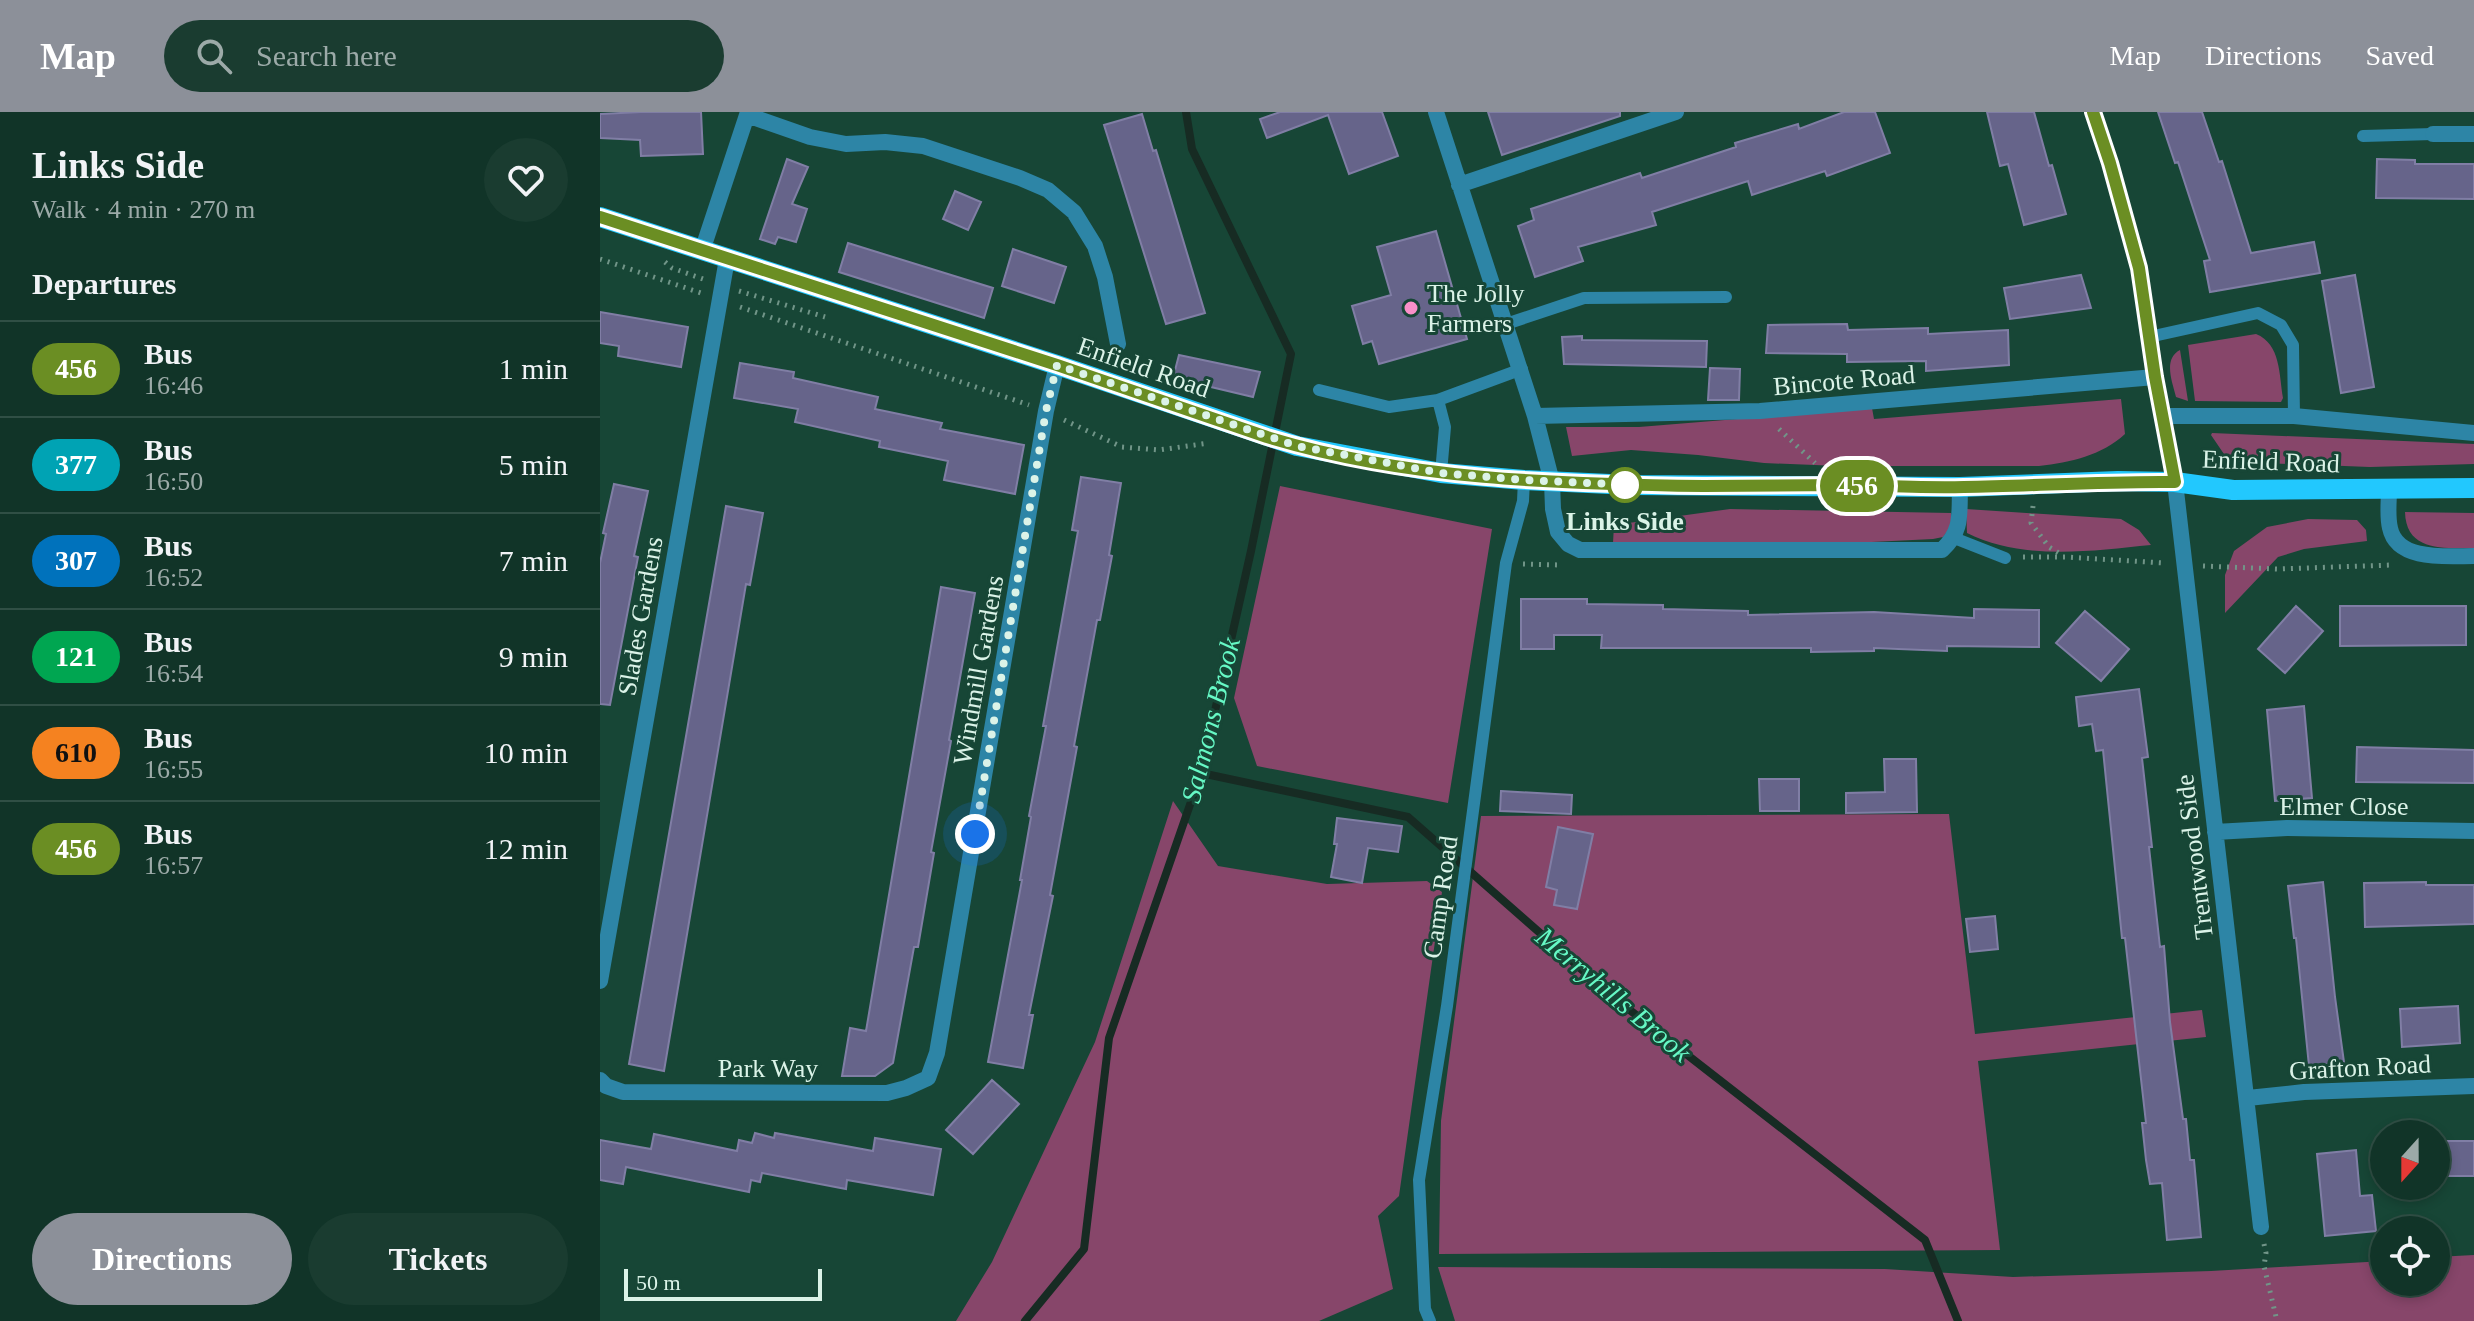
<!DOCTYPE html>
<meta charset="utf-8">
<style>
:root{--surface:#113428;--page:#1a3c30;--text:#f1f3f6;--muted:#9caaa8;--line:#304f45;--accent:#8c9099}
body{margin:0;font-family:Georgia,serif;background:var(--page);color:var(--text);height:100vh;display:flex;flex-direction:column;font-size:30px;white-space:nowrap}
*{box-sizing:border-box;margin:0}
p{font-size:26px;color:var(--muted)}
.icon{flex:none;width:44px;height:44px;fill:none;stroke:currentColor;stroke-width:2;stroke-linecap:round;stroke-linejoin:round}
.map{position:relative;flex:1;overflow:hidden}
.details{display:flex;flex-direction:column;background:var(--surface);width:600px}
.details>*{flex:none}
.badge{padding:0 16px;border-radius:26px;font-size:28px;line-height:52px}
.needle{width:52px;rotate:201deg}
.fabs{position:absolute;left:1770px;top:1008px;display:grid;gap:16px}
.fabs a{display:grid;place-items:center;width:80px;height:80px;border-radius:50%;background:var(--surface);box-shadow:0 4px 12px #0003,0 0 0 2px var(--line);font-size:40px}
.scale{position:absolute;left:24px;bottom:20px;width:198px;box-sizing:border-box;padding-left:8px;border:4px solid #dbf3e8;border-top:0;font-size:22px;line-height:28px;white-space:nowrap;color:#dbf3e8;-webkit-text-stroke:6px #174636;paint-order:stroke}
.you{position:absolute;width:40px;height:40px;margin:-20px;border:6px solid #fff;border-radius:50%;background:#1a73e8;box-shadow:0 0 0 12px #1a73e833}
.map>.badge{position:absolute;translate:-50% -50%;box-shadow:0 0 0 4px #fff}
h2{padding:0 32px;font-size:30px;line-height:72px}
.round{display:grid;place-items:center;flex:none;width:84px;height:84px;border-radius:42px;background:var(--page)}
.overview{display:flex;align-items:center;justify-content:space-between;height:136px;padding:0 32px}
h1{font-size:38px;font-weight:600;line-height:60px}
.cta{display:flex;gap:16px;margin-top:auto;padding:16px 32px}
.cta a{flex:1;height:92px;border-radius:48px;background:var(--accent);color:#fff;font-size:32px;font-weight:600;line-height:92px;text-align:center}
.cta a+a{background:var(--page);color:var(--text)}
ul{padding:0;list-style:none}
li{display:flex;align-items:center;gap:24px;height:96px;padding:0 32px;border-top:2px solid var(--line)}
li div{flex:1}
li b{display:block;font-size:30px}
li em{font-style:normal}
li .badge{min-width:88px;font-weight:700;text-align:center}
header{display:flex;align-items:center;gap:48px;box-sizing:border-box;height:112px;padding:0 40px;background:var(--accent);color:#fff}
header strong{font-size:38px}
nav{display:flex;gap:44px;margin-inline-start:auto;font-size:28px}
.search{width:560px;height:72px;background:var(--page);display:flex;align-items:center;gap:20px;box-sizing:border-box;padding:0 28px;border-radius:44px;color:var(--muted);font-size:30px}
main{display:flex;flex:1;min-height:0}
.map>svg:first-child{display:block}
.green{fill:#87466a}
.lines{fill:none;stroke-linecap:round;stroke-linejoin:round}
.stream{stroke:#172b23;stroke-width:8}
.building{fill:#66648a;stroke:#807ea5;stroke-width:2}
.path{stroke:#719588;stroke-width:5;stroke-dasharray:2 6;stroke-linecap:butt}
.service{stroke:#2d85a6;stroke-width:12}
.minor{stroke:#2d85a6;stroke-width:16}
.tertiary{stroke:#2d85a6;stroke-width:16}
.primary{stroke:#22c8fe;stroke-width:20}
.line-casing{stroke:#fff;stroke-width:18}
.line{stroke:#6b8e23;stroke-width:12}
.walk{stroke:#dbf3e8;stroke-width:8;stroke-dasharray:0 14.4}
.poi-dot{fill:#f98fc9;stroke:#174636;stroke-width:3}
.stop-dot{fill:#fff;stroke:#6b8e23;stroke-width:4}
.labels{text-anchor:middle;stroke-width:6;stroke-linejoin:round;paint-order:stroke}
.poi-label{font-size:26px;fill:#dbf3e8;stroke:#174636;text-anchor:start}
.street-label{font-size:26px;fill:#dbf3e8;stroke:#174636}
.stop-label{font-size:26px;font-weight:bold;fill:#dbf3e8;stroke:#174636}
.water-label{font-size:28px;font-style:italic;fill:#66f8c5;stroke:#174636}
</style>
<header>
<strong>Map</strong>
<div class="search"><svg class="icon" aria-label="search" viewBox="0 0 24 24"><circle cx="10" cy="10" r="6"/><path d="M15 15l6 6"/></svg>Search here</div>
<nav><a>Map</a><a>Directions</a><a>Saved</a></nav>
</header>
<main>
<section class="details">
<div class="overview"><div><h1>Links Side</h1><p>Walk · 4 min · 270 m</p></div><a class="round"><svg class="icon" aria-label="heart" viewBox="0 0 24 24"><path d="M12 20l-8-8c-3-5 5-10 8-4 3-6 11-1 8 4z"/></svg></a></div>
<h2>Departures</h2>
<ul>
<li><span class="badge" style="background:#6b8e23;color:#fff">456</span><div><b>Bus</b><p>16:46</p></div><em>1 min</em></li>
<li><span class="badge" style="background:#00a3b4;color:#fff">377</span><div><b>Bus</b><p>16:50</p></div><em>5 min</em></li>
<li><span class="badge" style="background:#0072bc;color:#fff">307</span><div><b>Bus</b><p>16:52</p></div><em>7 min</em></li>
<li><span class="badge" style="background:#00a651;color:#fff">121</span><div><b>Bus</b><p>16:54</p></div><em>9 min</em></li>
<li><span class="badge" style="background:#f58220;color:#111">610</span><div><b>Bus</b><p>16:55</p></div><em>10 min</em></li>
<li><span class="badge" style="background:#6b8e23;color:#fff">456</span><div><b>Bus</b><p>16:57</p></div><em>12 min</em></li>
</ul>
<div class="cta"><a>Directions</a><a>Tickets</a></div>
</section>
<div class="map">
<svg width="1874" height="1209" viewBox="0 0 1874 1209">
<rect width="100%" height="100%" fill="#174636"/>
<path class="green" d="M 1656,222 C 1681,232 1679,263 1683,286 L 1681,290 L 1595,289 L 1588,233 Z
M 1580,238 L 1588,289 L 1576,285 C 1572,269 1563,247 1580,238 Z
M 1521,287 L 1525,322 C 1501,344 1471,350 1439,354 L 1239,354 L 1164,351 L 1098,343 L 1031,338 L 972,344 L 966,315 L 1039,315 L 1272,296 L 1274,307 Z
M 1612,321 L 1874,332 L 1874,352 L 1770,355 L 1636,350 L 1626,345 L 1611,323 Z
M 680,374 L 892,417 L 848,691 L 657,654 L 634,586 Z
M 1130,397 L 1351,401 C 1352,411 1350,417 1343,425 L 1333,427 L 1231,432 L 1013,431 L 1014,413 Z
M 1366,397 L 1521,407 L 1539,418 L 1551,433 C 1490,439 1424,449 1367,421 Z
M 1805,400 L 1874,401 L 1874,436 C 1844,436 1806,440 1805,400 Z
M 1708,407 L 1757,408 L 1766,418 L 1767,429 L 1704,437 L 1678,445 L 1625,501 L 1625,463 L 1634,439 L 1667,415 Z
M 573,689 L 618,754 L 727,772 L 827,769 L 842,780 L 799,1084 L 778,1104 L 793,1177 L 719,1209 L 356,1209 L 392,1150 L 495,930 Z
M 1349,702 L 1375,922 L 1602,898 L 1606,925 L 1378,949 L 1400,1138 L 839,1142 L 841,1009 L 881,704 Z
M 1874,1143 L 1874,1209 L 855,1209 L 838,1155 L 1285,1157 L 1413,1165 L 1611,1159 L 1784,1149 L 1784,1170 L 1836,1170 L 1836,1145 Z"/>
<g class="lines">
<path class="stream" d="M 601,661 L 808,705 L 1013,885 L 1325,1128 L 1358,1209
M 425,1209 L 484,1137 L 509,926 L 601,661 L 651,439 L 691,242 L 592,37 L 586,0"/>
</g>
<path class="building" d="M 41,0 L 101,0 L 103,42 L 41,44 L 40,28 L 0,26 L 0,2 Z
M 680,0 L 782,0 L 798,44 L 749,62 L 728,3 L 667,26 L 660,7 Z
M 888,0 L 1020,0 L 1020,4 L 902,43 Z
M 1244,0 L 1275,0 L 1290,41 L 1227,64 L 1225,59 L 1152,83 L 1148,69 L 1052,100 L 1056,113 L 978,135 L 983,149 L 935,165 L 918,114 L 934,108 L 931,97 L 1040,61 L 1042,66 L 1136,35 L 1135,31 L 1198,12 L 1199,17 Z
M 1387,0 L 1434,0 L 1449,54 L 1452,53 L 1466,102 L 1424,113 L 1408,52 L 1400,54 Z
M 1558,0 L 1602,0 L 1619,50 L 1622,49 L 1651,141 L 1714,130 L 1720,161 L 1610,180 L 1604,149 L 1610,148 L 1578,50 L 1575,51 Z
M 542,2 L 553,39 L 556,38 L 605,201 L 566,212 L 504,13 Z
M 187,47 L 208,55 L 192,92 L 207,97 L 196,130 L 178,125 L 175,132 L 160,127 Z
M 1777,47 L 1815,48 L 1815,52 L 1874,52 L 1874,87 L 1776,86 Z
M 355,79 L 381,90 L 368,118 L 343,107 Z
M 836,119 L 867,227 L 779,252 L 772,229 L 763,232 L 752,194 L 791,183 L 777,135 Z
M 248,131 L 393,176 L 384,206 L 239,160 Z
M 413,137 L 466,155 L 454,191 L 402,174 Z
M 1481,163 L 1491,196 L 1410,207 L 1404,176 Z
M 1755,163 L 1774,275 L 1741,281 L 1722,169 Z
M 0,200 L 88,215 L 81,255 L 18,244 L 19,234 L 0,231 Z
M 1247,212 L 1248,218 L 1328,216 L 1328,222 L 1408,218 L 1409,253 L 1326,259 L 1326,249 L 1247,250 L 1247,242 L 1166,241 L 1168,213 Z
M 982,224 L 982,228 L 1107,229 L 1106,255 L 964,252 L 962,225 Z
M 579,243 L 660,260 L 653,285 L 573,266 Z
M 140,251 L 194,260 L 193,266 L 278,285 L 275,297 L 342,311 L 340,317 L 424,333 L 415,382 L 344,368 L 348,349 L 279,335 L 280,329 L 195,310 L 198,297 L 134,286 Z
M 1110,256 L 1140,257 L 1139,288 L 1108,288 Z
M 481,365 L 521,371 L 509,443 L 512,444 L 500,508 L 497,508 L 474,634 L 477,635 L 450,783 L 453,784 L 429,903 L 433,903 L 423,956 L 388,950 L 422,768 L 420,768 L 431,705 L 429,704 L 446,614 L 443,614 L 478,419 L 472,418 Z
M 14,372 L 48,379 L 34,444 L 38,445 L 10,593 L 0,592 L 0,451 L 6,422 L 3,421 Z
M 126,394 L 163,401 L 150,473 L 146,472 L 64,959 L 29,952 Z
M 341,475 L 375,481 L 349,628 L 351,629 L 331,740 L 334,741 L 318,835 L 314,835 L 293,951 L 275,964 L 242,964 L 250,916 L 266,919 Z
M 921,487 L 987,487 L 987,492 L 1063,493 L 1063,497 L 1148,499 L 1148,503 L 1274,500 L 1374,506 L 1374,497 L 1439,498 L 1439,535 L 1347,534 L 1347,539 L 1274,536 L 1274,539 L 1211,540 L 1211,536 L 1001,536 L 1002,523 L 954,523 L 954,537 L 921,537 Z
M 1696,494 L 1723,519 L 1685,561 L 1658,537 Z
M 1740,494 L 1866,494 L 1866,533 L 1740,534 Z
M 1485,499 L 1529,537 L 1501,569 L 1456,531 Z
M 1539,577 L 1548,645 L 1542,646 L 1552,735 L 1549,735 L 1560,835 L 1564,834 L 1570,910 L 1583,1007 L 1586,1007 L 1590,1048 L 1594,1048 L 1601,1125 L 1567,1128 L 1562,1071 L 1550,1072 L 1546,1048 L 1542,1011 L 1546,1011 L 1525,826 L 1522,826 L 1503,638 L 1496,639 L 1492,612 L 1479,614 L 1476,585 Z
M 1704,594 L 1712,686 L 1675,689 L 1667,598 Z
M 1757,635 L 1874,638 L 1874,671 L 1756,670 Z
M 1284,647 L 1316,647 L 1317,700 L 1246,701 L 1246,681 L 1285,680 Z
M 1159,667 L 1199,667 L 1199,699 L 1160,699 Z
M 901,679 L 972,683 L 971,702 L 900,699 Z
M 737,706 L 802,714 L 798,740 L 768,736 L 762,771 L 731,765 L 737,732 L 734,732 Z
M 958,715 L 993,722 L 977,797 L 954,793 L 957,778 L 946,775 Z
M 1723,770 L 1735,885 L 1744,950 L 1709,954 L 1696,826 L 1694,826 L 1688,774 Z
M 1826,770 L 1826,773 L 1874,773 L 1874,812 L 1765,815 L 1764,771 Z
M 1395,804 L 1398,837 L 1370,840 L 1366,807 Z
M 1858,894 L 1860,931 L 1802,935 L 1800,897 Z
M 392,968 L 419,992 L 373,1042 L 346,1018 Z
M 155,1021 L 174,1026 L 175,1021 L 273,1039 L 275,1026 L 341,1037 L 333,1083 L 247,1068 L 246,1077 L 162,1061 L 160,1070 L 151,1068 L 149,1080 L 26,1055 L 23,1072 L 0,1068 L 0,1028 L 51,1037 L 54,1022 L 137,1039 L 139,1028 L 152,1031 Z
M 1836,1029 L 1874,1029 L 1874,1064 L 1836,1064 Z
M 1756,1038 L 1760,1084 L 1772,1083 L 1776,1119 L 1725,1124 L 1717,1042 Z"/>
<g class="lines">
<path class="path" d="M 0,147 L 104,182
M 65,150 L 72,156 L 103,167
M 139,179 L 225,205
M 140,195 L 429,293
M 464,308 L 522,335 L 559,338 L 609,331
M 1179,317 L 1215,351
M 1433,394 L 1431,411 L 1449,435 L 1462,443
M 1423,445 L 1465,445 L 1565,451
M 923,452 L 961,453
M 1603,454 L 1677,457 L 1792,453
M 1664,1132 L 1666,1141 L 1664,1154 L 1677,1209"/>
<path class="service" d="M 1763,24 L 1833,22
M 906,212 L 984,186 L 1126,185
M 1549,225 L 1658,201 L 1681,213 L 1693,233 L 1694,304
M 719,278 L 789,295 L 838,288 L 922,257
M 838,288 L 845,315 L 841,361
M 1354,426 L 1405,446
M 830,1209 L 825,1197 L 819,1068 L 847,894 L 906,451 L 923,389 L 924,368"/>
<path class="minor" d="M 836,0 L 935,304 L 952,370 L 953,397 L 958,420 L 968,432 L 980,438 L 1342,438 C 1363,418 1359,403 1360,375
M 147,3 L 210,25 L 246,32 L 285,30 L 323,34 L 420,66 L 448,78 L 474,100 L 495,134 L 505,165 L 518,232
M 1833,22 L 1874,22
M 859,73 L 1076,0
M 102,139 L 148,0
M 935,304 L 1160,299 L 1555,265
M 1562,304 L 1694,304 L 1874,321
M 1575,370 L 1661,1115
M 1789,377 C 1789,390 1787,404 1790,416 C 1797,450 1848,444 1874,444
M 1615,720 L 1687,716 L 1874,719
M 0,869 L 127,147
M 0,968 L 6,974 L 23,980 L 287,981 L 306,976 L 328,966 L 337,941 L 446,299 L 457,253
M 1648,986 L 1704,980 L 1874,974"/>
<path class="tertiary" d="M 1493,0 L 1510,51 L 1539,156 L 1555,265 L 1575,370"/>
<path class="primary" d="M 0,105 L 457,253 L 697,334 L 841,361 L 924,368 L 1031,373 L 1360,375 L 1518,369 L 1575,370 L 1633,378 L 1874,376"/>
</g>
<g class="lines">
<defs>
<path id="line" d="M 0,105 L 457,253 L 667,325 C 808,368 958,372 1104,374 C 1151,374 1197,373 1243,373 C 1283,374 1324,376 1364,375 C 1435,374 1505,369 1575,370 L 1555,265 L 1539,156 L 1510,51 L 1493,0"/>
</defs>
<use href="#line" class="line-casing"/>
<use href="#line" class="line"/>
<path class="walk" d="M 375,722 L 446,299 L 457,253 L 697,334 L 841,361 L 924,368 L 1031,373 L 1025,373"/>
</g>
<circle class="poi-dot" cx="811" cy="196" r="8"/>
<circle class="stop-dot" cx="1025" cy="373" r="16"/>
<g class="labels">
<g class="poi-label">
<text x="827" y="190">The Jolly<tspan x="827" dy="30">Farmers</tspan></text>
</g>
<g class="street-label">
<text transform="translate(544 255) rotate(19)" y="9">Enfield Road</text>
<text transform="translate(1244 268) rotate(-5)" y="9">Bincote Road</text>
<text transform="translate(1671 349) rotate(2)" y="9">Enfield Road</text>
<text transform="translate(40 504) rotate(-80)" y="9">Slades Gardens</text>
<text transform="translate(378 558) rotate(-80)" y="9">Windmill Gardens</text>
<text x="1744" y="703">Elmer Close</text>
<text transform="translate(1594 745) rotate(-97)" y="9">Trentwood Side</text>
<text transform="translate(840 785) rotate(-82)" y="9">Camp Road</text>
<text transform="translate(1760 955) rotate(-3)" y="9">Grafton Road</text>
<text x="168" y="965">Park Way</text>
</g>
<g class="stop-label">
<text x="1025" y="418">Links Side</text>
</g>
<g class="water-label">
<text transform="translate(610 608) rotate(-76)" y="10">Salmons Brook</text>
<text transform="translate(1014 882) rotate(40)" y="10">Merryhills Brook</text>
</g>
</g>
</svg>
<div class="fabs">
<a><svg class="needle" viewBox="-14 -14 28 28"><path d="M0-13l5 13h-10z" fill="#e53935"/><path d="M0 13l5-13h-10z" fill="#9caaa8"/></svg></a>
<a><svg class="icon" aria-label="locate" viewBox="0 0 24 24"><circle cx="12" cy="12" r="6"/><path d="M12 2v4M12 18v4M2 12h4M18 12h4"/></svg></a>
</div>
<div class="scale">50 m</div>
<div class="you" style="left:375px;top:722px"></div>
<b class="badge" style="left:1257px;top:374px;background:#6b8e23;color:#fff">456</b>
</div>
</main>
